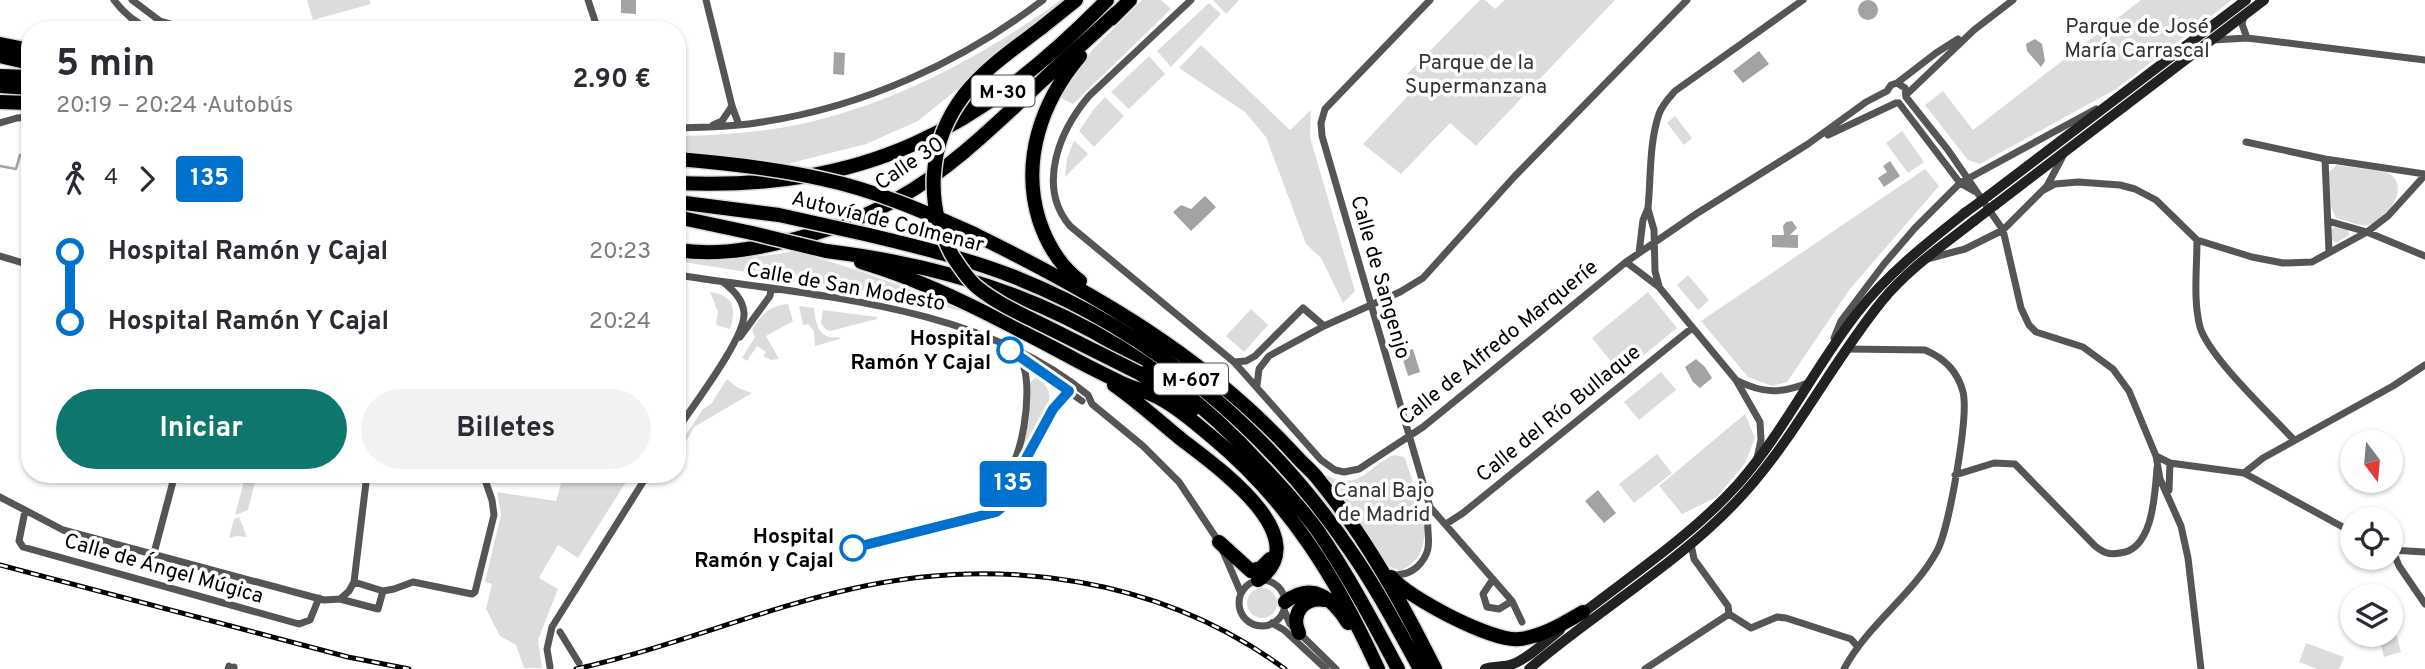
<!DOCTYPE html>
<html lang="es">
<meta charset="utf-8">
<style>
:root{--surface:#fff;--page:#f2f2f3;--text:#2b2b33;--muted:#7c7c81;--accent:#0f766e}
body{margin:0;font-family:Overpass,sans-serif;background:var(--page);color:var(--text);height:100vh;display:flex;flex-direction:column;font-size:26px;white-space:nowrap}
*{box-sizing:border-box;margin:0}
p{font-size:23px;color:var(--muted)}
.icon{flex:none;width:38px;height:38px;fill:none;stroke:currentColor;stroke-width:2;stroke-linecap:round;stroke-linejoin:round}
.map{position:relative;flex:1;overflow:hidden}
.details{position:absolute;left:21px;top:21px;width:665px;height:462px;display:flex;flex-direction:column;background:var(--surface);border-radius:28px;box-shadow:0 2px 5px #0004}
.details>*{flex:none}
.badge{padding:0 14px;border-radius:5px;font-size:24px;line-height:46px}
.needle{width:46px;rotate:164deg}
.tools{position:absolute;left:2340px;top:430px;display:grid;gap:14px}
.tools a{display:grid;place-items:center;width:63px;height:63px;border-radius:50%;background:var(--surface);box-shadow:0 2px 5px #0004;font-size:35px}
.map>.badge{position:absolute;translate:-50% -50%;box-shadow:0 0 0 4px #fff}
.legs{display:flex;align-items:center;gap:10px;height:77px;padding:0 35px;font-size:23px}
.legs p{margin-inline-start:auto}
.head{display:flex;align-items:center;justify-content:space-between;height:119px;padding:0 35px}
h1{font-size:38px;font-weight:700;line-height:52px}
.primary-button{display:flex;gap:14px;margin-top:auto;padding:14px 35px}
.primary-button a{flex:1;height:80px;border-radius:42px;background:var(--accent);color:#fff;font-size:28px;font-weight:700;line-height:80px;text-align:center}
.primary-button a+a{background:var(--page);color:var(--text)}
ul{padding:0 35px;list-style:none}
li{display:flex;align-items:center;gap:24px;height:70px;font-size:26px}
li i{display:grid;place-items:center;width:10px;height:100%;margin:0 9px;background:currentColor}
li i::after{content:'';width:18px;height:18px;margin:-9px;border:5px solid;border-radius:50%;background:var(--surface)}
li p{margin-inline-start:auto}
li:first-child i{background:linear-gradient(#0000 50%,currentColor 0)}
li:last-child i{background:linear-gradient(currentColor 50%,#0000 0)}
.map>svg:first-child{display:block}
.green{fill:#dcdcdc}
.water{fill:#a3a3a3}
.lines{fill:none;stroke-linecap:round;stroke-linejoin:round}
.stream{stroke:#a3a3a3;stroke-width:2.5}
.highway-casing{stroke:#dbdbdb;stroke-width:17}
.street{stroke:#555;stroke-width:7}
.secondary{stroke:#222;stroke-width:10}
.highway{stroke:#000;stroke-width:14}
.rail-casing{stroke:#000;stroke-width:5}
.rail{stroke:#fff;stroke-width:2.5;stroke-dasharray:8;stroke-linecap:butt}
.highway-bridge-casing{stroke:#dbdbdb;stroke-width:17;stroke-linecap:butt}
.secondary-bridge{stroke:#222;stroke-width:10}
.highway-bridge{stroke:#000;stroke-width:14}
.line-1-casing{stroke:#fff;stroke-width:16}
.line-1{stroke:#0072ce;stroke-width:10}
.stop-1-dot{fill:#fff;stroke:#0072ce;stroke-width:3.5}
.labels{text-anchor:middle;stroke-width:7;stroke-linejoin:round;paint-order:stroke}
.shield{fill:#fff;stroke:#4c4c4c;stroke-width:2}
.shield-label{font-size:19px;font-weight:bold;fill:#000}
.park-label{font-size:21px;fill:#333;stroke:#fff}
.street-label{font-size:21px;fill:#000;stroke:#fff}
.stop-label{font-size:21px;font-weight:bold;fill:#000;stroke:#fff;text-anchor:end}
</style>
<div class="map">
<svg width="2425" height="669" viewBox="0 0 2425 669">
<rect width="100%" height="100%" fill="#fff"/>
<path class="green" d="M 307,0 L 369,0 L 371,4 L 313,20 Z
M 1061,0 L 1068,0 L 918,121 L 866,144 L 787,164 L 709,167 L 677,154 L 677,136 C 723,135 769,132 814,121 C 904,99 987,53 1061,0 Z
M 1142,0 L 1161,0 L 1171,9 L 1073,104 L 1059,97 L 1093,49 Z
M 1213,0 L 1239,0 L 1226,14 Z
M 1480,0 L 1485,0 L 1495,9 L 1505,0 L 1615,0 L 1476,146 L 1450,123 L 1401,174 L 1363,144 L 1418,85 L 1407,74 Z
M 2141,0 L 2232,0 L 2116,89 L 1980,164 L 1968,160 L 1925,105 L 1943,91 L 1973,130 Z
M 1209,3 L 1221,14 L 1171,67 L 1157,51 Z
M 613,21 L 648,21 L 648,30 L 613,30 Z
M 1201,45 L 1290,130 L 1311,110 L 1310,137 L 1355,291 L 1343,303 L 1321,258 L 1306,244 L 1266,137 L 1245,112 L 1179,68 Z
M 1149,56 L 1165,74 L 1129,109 L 1111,92 Z
M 1105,97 L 1124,116 L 1094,147 L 1079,131 L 1094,109 Z
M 1675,116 L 1692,138 L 1684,145 L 1667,123 Z
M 1902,131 L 1924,162 L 1908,173 L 1886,143 Z
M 1074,140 L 1088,154 L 1065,177 L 1067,159 Z
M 2337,165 L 2386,172 C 2414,185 2386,220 2369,225 C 2359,227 2346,220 2336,218 L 2331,207 L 2329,172 Z
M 1925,169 L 1939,186 L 1850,289 L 1787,382 L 1772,386 L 1748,377 L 1701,321 Z
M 2336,226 L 2348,230 L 2349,235 L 2336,243 L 2332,240 L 2330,230 Z
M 793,251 C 853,267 909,288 966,312 L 900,296 L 677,261 L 677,254 C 715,257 755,260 793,251 Z
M 1688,275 L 1709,300 L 1698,310 L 1677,285 Z
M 710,292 C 733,295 737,308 730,329 L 716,325 L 718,312 Z
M 1648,292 L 1677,328 L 1621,374 L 1592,338 Z
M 788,304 L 793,321 L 766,336 L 779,359 L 771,360 L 763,356 L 766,352 L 757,346 L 747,361 L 742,358 L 755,337 L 752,330 C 761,315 770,305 788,304 Z
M 799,306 L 814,308 C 816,324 818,340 839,337 L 840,339 L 815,346 L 814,331 L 808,324 L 803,325 Z
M 1251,309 L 1268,325 L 1244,352 L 1226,336 Z
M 823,310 L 877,317 L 877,319 L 830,331 L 825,329 L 821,323 Z
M 1661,372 L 1676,390 L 1639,420 L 1624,402 Z
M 1035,378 C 1046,382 1051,391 1049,402 L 1008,483 L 997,496 L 986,490 C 1029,476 1029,421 1029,383 Z
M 727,379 L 738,388 L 752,393 L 694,427 L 677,458 L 677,448 L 703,409 L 711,404 Z
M 1745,414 L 1755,438 L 1745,463 L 1717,497 L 1682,514 L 1659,486 Z
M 1657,454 L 1672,473 L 1634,503 L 1619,484 Z
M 1394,455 L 1404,457 L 1406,461 C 1416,495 1445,551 1400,571 L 1387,565 L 1322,473 C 1361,494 1365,467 1394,455 Z
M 246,474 L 257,474 L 248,510 L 235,515 Z
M 564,474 L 631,474 L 578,558 L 558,545 L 539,578 L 558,589 L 538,640 L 542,668 L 524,668 L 516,645 L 500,636 L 486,609 L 492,584 L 485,582 L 501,515 L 497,492 L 556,501 Z
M 239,517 L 247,537 L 237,536 L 229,538 L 234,519 Z
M1247 603a15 15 0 1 1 30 0a15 15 0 1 1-30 0Z
M 2392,618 L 2401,652 L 2384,657 L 2378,635 L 2390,635 Z
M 2306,643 L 2344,657 L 2339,669 L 2317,669 L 2299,662 Z"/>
<path class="water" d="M 621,0 L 636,0 L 636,14 L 621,13 Z
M1858 10a10 10 0 1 1 20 0a10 10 0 1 1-20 0Z
M 2035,39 L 2042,44 L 2045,61 L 2041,67 L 2027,51 L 2026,44 Z
M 1759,51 L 1769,64 L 1743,83 L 1733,71 Z
M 834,52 L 845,53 L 844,75 L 833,74 Z
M 1890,161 L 1900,176 L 1884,187 L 1878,178 L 1887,172 L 1883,166 Z
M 1205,196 L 1216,207 L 1191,231 L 1173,212 L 1181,205 L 1191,209 Z
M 1792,221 L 1797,228 L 1790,235 L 1798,235 L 1798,248 L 1772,247 L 1772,235 L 1784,235 L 1783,226 L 1786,222 Z
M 1413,349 L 1420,372 L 1408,376 L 1401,353 Z
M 1696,359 L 1705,367 L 1712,378 L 1700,388 L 1693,382 L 1685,367 Z
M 1598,490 L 1616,513 L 1604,523 L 1585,501 Z"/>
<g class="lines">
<path class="stream" d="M 0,166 L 16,169 L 20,155 L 24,156"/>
<defs>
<path id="highway" d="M 1111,19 L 1130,0
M 1041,28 L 1076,0
M 0,44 L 30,50
M 0,56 L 30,63
M 1080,56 C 1041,102 1021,161 1039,220 C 1047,244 1060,266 1080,281
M 0,76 L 30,77
M 0,86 L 29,88
M 0,102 L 30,103
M 951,115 L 995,85
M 677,183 C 865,191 977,132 1107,0
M 677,202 L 779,215
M 677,217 L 752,233
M 974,234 C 1094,293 1205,356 1296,456 C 1303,464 1312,471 1318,479 C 1365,536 1402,603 1435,669
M 869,235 C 919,247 969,259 1017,278 C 1152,332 1268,430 1350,550 C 1376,587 1398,629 1420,669
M 677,250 C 712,255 743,251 778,243 C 819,234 860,220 897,199 C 951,169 997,123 1042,81 C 1066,58 1092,36 1116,13
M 826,251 C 1002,272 1143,335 1263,467 C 1282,487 1301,508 1318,531 C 1348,575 1373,622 1398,669
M 861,262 C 932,283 999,319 1065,354 C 1083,364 1103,374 1122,383 C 1135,389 1149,392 1161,399 C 1180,409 1196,424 1212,437 C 1289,501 1337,579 1378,669
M 1139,373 L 1193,409
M 1114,385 C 1137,401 1159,421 1181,439 C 1213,464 1319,537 1258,580
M 1219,542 L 1251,571 L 1262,567 L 1270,559
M 1391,577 C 1408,598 1493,642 1519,639 C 1542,637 1564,623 1583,612
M 1285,602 C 1313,581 1332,598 1348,623
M 1299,633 C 1290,613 1304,597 1325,600"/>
</defs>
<use href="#highway" class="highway-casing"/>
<path class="street" d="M 114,0 C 124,14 136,23 151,30
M 132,0 L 160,21 L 192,30
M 588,0 L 598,30
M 706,0 L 732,106 L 739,125
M 1191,0 L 1089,96 C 1060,130 1036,186 1070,226 L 1234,362 L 1321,460 L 1335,470 L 1344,472 L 1359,469 L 1423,427 L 1626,262 L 1696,214 L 1808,144 L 1866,102 L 1887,91 L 1891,85 L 1897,83 L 1905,88 L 1906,97 L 1948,150 L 2003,230 L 2021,308 L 2029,325 L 2036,332 L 2083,347 L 2113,369 L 2129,391 L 2156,456 L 2170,463 L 2244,473 L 2352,532
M 1430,0 L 1325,109 L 1321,123 L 1322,136 L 1430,507 L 1512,601 L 1522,622
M 2244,16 L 2242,24 L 2247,38
M 2213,40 L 2247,38 L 2425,60
M 1897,83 L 1936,53 L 1958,39
M 1907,94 L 1974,30 L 2013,0
M 1899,103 L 1960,183 L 1974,191
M 0,123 L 17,118 L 30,117
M 713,125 L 722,121 L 732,106
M 677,128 C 706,127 734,127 762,122 C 863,107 962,62 1043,0
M 1828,135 L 1896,103
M 2246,142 L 2325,159 L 2425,174
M 2325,159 L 2329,252
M 2042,191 L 2055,184 L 2078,182 L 2120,185 L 2135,189 L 2156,200 L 2197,240 L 2252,257 L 2283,263 L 2312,262 L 2367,232 L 2388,216 L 2425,175
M 1648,209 L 1654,230 L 1655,271 L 1659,286
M 2328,221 L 2367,232 L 2425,256
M 2197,240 C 2197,268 2193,300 2200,327 C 2209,357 2270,414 2294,440
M 1639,253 L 1643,220 L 1648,208 C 1651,178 1649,143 1659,114 C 1662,105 1669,98 1675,91 L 1803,0
M 0,256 L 30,265
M 1927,259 L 1965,249 L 2003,230 L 2047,186 L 2064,154
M 1626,262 L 1659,287 L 1736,380 L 1760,422 L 1761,440 L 1757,458
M 677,275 C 814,296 978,304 1088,395 L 1092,404 L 1143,446 L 1179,482 L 1219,542 L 1241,593
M 29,294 L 30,293
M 740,337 L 770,296 L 771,289
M 1834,338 L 1841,321 L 1884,264 L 1915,228 L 1960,183 L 2096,109
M 1008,349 L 1082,401
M 1234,362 L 1246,361 L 1255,356 L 1303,308 L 1324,326
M 1736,380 C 1763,394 1782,394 1810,382
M 1257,385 L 1259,369 L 1269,356 L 1324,326 L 1400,292 L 1423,278 L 1514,177 L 1687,0
M 677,430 C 692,407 746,337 744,313 C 743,299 733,290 723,282
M 2156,456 L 2160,479 L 2181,526 L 2188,558 L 2201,669
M 2244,473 L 2263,458 L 2393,386 L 2425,365
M 1955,475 L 1994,463 L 2015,464 L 2095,546 C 2104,553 2109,555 2120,553 C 2153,550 2155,494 2157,468
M 982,487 C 989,485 996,484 1002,480 C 1023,463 1032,392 1024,368
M 2169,490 L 2170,463
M 0,497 L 63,530 L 324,600 L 340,599 L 378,609 L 383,591
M 25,511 L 19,541 L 23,547 L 299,624 L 310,620 L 319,598
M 1446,524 L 1463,513 L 1692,328
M 1691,544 L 1694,559 L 1728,606 L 1729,614 L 1751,628 L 1777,617 L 1786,618 L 1851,639 L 1857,646
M 2391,550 L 2425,552
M 2393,551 L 2399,566 L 2425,604
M 154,553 L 175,474
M 1396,575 C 1405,574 1410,573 1417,567 C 1439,546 1421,530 1431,509
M 1493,579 L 1483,594 L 1487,607 L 1499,609 L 1512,601
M1239 603a23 23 0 1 1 46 0a23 23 0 1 1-46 0Z
M 354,582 L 383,591 L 394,589 L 413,582 L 472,594 L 475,592 L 494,515 L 492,500 L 483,474
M 340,599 L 349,591 L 354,582 L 367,474
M 1284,610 L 1290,624 L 1336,669
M 1272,623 L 1284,630 L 1326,669
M 560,632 L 579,663
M 550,667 L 547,649 L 552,627 L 648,474
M 228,669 L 229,666
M 234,669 L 234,667
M 1645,669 L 1729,614
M 1844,669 C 1868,624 1913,595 1937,551 C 1949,529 1969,416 1963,392 C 1958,372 1944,358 1925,350 L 1846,349"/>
<path class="secondary" d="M 1988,196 L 2246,0
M 1995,205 L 2264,0
M 1579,616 C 1633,574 1692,535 1738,484 C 1784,432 1814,368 1857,313 C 1887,274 1927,243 1966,212
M 1485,669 C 1495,665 1503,668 1513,664 C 1530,657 1546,641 1560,630
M 1529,669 C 1600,608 1684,561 1746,491 C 1797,434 1833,361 1882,301 C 1907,270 1942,246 1974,221"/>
<use href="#highway" class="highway"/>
<defs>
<path id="rail" d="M 0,565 L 348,657 L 409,669
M 576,669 C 670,648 758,610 851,589 C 1000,555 1160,577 1285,669"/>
</defs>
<use href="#rail" class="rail-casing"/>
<use href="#rail" class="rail"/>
<defs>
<path id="highway-bridge" d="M 1041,28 C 1015,48 985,68 964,95 C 928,142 924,203 952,255 C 959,266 968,280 978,288 C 998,304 1021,314 1043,325 C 1075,341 1107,357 1139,373
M 677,159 C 726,163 774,168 822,179 C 875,190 925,212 974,234
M 779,215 L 869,235
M 752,233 L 826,251"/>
</defs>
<use href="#highway-bridge" class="highway-bridge-casing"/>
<path class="secondary-bridge" d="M 1966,212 L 1988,196
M 1974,221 L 1995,205"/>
<use href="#highway-bridge" class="highway-bridge"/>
</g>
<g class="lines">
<defs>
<path id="line-1" d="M 853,548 L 996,512 L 1001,508 L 1003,501 L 1053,409 L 1069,391 L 1010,350"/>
</defs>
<use href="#line-1" class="line-1-casing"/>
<use href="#line-1" class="line-1"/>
</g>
<g class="stop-1-dot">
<circle cx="1010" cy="350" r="12"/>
<circle cx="853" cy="548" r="12"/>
</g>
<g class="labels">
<g class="shield">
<rect x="971.5" y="75.5" width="63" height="31" rx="5"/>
<rect x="1154" y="363.5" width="74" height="31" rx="5"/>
</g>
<g class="shield-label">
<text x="1003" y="98">M-30</text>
<text x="1191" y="386">M-607</text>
</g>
<g class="park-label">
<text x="2137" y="33">Parque de José<tspan x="2137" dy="24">María Carrascal</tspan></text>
<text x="1476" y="69">Parque de la<tspan x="1476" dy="24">Supermanzana</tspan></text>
<text x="1384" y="497">Canal Bajo<tspan x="1384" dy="24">de Madrid</tspan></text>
</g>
<g class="street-label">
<text transform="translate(909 163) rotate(-34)" y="7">Calle 30</text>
<text transform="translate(888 221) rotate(14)" y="7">Autovía de Colmenar</text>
<text transform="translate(1381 277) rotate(74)" y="7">Calle de Sangenjo</text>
<text transform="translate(846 286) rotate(10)" y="7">Calle de San Modesto</text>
<text transform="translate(1498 342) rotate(-39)" y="7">Calle de Alfredo Marqueríe</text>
<text transform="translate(1558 413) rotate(-39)" y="7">Calle del Río Bullaque</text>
<text transform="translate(164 568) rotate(16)" y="7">Calle de Ángel Múgica</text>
</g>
<g class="stop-label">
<text x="991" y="345">Hospital<tspan x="991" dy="24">Ramón Y Cajal</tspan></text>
<text x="834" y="543">Hospital<tspan x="834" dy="24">Ramón y Cajal</tspan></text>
</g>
</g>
</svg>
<div class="tools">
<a><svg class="needle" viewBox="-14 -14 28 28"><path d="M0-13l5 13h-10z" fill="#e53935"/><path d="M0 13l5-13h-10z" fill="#7c7c81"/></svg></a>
<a><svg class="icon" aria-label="locate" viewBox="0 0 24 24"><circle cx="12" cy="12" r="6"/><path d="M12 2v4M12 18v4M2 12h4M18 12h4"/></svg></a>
<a><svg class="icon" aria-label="layers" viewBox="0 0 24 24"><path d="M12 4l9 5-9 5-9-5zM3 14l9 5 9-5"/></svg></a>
</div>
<b class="badge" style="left:1013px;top:484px;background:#0072ce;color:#fff">135</b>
<section class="details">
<div class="head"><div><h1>5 min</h1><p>20:19 – 20:24 · Autobús</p></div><b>2.90 €</b></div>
<div class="legs"><svg class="icon" aria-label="walk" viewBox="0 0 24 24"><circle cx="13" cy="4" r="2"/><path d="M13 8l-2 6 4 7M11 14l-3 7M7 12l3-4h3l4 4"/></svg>4<svg class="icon" aria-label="forward" viewBox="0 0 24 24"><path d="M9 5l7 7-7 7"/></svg><b class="badge" style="background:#0072ce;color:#fff">135</b></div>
<ul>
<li><i style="color:#0072ce"></i><b>Hospital Ramón y Cajal</b><p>20:23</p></li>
<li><i style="color:#0072ce"></i><b>Hospital Ramón Y Cajal</b><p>20:24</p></li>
</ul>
<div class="primary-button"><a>Iniciar</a><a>Billetes</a></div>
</section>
</div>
